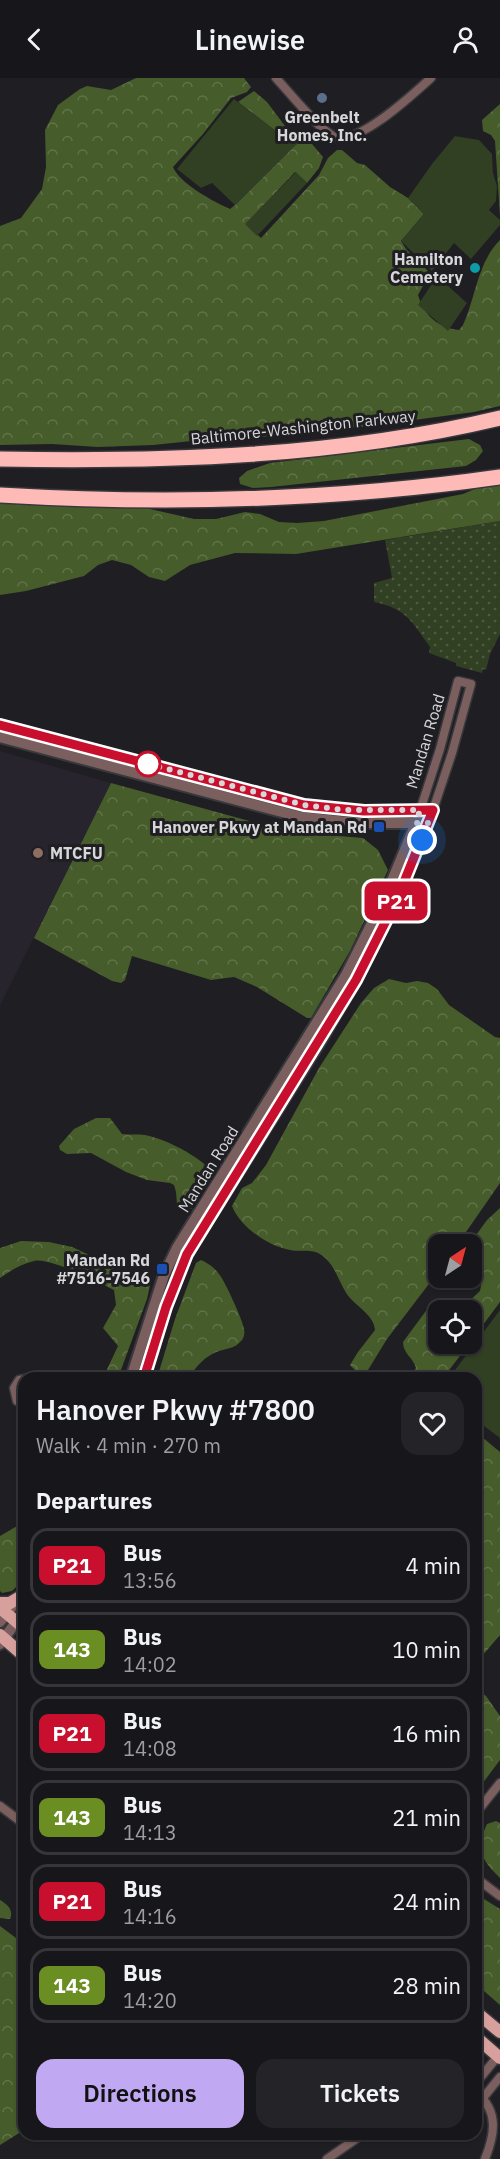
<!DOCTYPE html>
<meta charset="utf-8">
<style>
:root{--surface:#17161a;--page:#242327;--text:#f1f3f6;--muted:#9e9fa2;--line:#363539;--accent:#c0a8f3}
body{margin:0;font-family:"IBM Plex Sans",sans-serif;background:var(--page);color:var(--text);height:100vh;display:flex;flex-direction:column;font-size:22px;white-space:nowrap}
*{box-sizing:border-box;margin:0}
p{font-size:20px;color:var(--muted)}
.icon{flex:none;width:33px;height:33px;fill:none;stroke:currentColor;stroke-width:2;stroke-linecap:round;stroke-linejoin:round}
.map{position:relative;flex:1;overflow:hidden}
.sheet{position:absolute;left:18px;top:1294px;width:464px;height:768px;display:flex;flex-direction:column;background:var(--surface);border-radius:18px;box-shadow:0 2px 4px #0004,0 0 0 2px var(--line)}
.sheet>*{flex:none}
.badge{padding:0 12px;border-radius:9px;font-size:21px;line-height:39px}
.needle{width:39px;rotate:36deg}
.fabs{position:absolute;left:428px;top:1156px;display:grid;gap:12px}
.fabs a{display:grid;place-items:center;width:54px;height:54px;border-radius:12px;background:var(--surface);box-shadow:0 2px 4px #0004,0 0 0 2px var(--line);font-size:30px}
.you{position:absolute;width:30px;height:30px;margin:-15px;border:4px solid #fff;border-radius:50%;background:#1a73e8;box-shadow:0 0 0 9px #1a73e833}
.map>.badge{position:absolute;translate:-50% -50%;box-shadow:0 0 0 3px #fff}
h2{padding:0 18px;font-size:22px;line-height:54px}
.round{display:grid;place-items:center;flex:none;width:63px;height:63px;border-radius:18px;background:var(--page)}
.headline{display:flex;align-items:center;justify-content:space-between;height:102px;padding:0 18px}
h1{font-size:28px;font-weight:600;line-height:45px}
.cta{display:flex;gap:12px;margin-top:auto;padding:12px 18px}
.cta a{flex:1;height:69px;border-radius:18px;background:var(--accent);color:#111;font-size:24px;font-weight:600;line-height:69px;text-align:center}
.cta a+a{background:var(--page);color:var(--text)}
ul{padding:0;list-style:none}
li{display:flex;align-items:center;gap:18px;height:75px;margin:0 12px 9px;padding:0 6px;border:3px solid var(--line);border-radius:18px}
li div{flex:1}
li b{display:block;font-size:22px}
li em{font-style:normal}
li .badge{min-width:66px;font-weight:700;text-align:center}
header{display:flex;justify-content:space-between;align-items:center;height:78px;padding:0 18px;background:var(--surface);font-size:27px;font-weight:600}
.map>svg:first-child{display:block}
.built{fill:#28242d}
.grass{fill:url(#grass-dots)}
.forest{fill:url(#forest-crowns)}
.garden{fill:#313f23}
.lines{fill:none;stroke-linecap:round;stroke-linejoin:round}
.minor-casing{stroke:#39383c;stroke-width:11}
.tertiary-casing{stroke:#39383c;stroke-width:14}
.primary-casing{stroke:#39383c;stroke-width:15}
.motorway-casing{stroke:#39383c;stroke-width:18}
.minor{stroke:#7a5f5e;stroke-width:8}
.tertiary{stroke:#7a5f5e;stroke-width:10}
.primary{stroke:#d8a09d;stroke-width:12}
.motorway{stroke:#fdbab6;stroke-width:15}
.line-casing{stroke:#fff;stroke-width:14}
.line{stroke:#c8102e;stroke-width:9}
.walk{stroke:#d7d6d9;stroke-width:6;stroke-dasharray:0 10.8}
.service-dot{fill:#5c6f8a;stroke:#1f1e22;stroke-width:2}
.culture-dot{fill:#0f9aa8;stroke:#1f1e22;stroke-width:2}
.stop-dot{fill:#fff;stroke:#c8102e;stroke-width:3}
.transit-dot{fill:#1a4fb4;stroke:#1f1e22;stroke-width:2}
.education-dot{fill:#8d6e63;stroke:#1f1e22;stroke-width:2}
.labels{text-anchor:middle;stroke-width:6;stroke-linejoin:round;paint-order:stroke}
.poi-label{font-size:16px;font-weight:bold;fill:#d7d6d9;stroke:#1f1e22;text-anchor:end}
.street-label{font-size:16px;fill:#d7d6d9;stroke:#1f1e22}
</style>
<header><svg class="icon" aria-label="back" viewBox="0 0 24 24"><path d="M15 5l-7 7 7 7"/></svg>Linewise<svg class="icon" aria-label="person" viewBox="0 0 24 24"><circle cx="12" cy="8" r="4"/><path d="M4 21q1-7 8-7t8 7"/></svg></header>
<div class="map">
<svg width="500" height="2081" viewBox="0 0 500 2081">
<defs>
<pattern id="grass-dots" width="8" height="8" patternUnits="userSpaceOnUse" patternTransform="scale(1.5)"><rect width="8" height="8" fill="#313f23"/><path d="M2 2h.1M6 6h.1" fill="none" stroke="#4e5a42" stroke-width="1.8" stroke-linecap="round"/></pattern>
<pattern id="forest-crowns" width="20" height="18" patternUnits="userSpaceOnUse" patternTransform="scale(1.5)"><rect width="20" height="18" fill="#465c2b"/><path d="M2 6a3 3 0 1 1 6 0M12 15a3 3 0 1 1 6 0" fill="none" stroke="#607349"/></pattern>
</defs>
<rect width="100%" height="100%" fill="#1f1e22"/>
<path class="built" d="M 0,673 L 111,705 L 0,927 Z"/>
<path class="grass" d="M 500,443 L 500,556 L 490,576 L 486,592 L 483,591 L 482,595 L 456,588 L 456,585 L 429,575 L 430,569 C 413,545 406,530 374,524 L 374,505 L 392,500 L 385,462 Z"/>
<path class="forest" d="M 136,0 L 244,0 L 251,9 L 247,14 L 231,20 L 203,56 L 173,89 C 179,105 214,124 230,131 L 235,127 L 296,66 L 290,59 L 277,54 L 238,24 L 254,13 L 267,24 L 285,48 L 297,57 L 307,60 L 323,79 L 319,90 L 307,105 L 295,94 L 246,146 L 261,160 L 319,97 L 328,80 L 337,72 L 342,72 L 357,85 L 365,87 L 390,109 L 408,120 L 424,136 L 401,163 L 406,171 L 430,195 L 418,217 C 424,237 438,250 459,252 L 463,247 C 476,219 477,185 500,162 L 500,328 L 474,334 L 369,348 L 240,361 L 211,361 L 153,367 L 98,369 L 52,366 L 0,367 L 0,148 L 21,140 L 42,111 L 46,89 L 45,52 L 58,27 L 80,11 L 87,8 L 111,12 Z
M 500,26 L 500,138 L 495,63 L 491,57 L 483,53 L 482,42 Z
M 469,361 L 480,367 L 483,373 L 476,382 L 466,388 L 271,409 L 253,410 L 240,406 L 239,400 L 247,393 L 270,385 Z
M 500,400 L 500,443 L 296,476 L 235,475 L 190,487 L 165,503 L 149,499 L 131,487 L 112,482 L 98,487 L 84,498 L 26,513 L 0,517 L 0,417 L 115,423 L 194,441 L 216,441 L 245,434 L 260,436 L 279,444 L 297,445 L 324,443 L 463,416 Z
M 111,705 L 253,744 L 315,756 L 363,760 L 378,772 L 388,792 L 350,873 L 311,940 L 307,940 L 257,909 L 234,899 L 211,902 L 132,878 L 125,902 L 121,905 L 112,903 L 34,860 Z
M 389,901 L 406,905 L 417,903 L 428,905 L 437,911 L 449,927 L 495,959 L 500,960 L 500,1105 L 457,1167 L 438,1167 L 438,1194 L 387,1261 L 368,1292 L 364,1296 L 359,1296 L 350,1287 L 358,1274 L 375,1252 C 374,1238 359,1230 350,1220 C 338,1206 336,1184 318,1175 C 309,1171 299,1174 290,1172 C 268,1168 240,1149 232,1128 L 242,1110 L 252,1105 L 266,1087 L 319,990 L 361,925 L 374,910 Z
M 96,1040 L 110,1040 L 122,1056 C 129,1057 138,1056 145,1057 C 168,1062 197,1077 213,1094 C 206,1107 198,1131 184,1135 L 177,1126 L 176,1114 L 174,1107 L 170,1105 L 147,1102 L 126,1094 L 91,1075 L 67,1076 L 60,1072 L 59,1068 L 74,1051 Z
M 500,1130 L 500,1224 L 471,1263 L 471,1233 L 438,1233 L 438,1266 L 469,1266 L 443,1300 L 409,1300 L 416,1290 C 413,1279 403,1276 403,1264 L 431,1226 L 463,1229 L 480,1213 L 482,1202 L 471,1195 L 471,1167 L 469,1167 L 487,1142 Z
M 21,1163 L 49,1164 L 72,1169 L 141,1201 L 150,1207 L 147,1221 L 118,1300 L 103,1300 L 118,1268 L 103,1250 L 116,1227 L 114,1212 C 98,1204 49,1179 34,1183 C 21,1186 10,1193 0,1200 L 0,1170 Z
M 201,1182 C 209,1186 214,1189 219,1196 C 225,1203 243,1243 244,1251 C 245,1256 244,1261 240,1264 C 235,1270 226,1271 219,1273 C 205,1278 196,1288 189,1300 L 157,1300 L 175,1241 L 196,1185 Z
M 476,1354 L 500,1374 L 500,1557 L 476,1585 Z
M 24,1444 L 24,1501 L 12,1513 L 2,1515 L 0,1513 L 0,1458 Z
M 476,1610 L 486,1618 L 500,1638 L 500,1682 L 476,1714 Z
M 496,1743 L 500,1745 L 500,1800 C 481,1781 475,1772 487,1746 Z
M 476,1816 L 500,1831 L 500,1927 L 476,1906 Z
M 0,1822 C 7,1826 14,1832 10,1841 L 0,1840 Z
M 0,1848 L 24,1866 L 24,2052 L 0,2067 Z"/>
<path class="garden" d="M 234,21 L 277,54 L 290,59 L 297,66 L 235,127 L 212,105 L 201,110 L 177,91 Z
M 455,58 L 479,62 L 492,76 L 493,95 L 497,108 L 496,123 L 489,132 L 500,142 L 500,147 L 471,181 L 454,165 L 432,193 L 401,163 L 424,136 L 408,120 L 432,86 Z
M 296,94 L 307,105 L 257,158 L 245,146 Z
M 437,198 L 467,225 L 448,253 L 418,227 Z
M 500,1232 L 500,1360 L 476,1342 L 476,1300 L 449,1300 Z"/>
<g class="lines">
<defs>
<path id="minor" d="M 276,0 C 289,14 320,53 335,59 C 359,67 413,16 431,0
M 420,745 L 416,745 L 440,671 L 458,603 L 471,606 L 452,675 L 433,732
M 24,1326 L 17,1323 L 14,1310 L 19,1302 L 30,1300
M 0,1728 L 24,1746
M 476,1735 L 500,1705
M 476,1800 L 500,1818
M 476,2005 L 498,1978
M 476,2014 C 499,2033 495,2056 485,2081
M 483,2020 L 500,1999
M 327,2081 L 363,2056"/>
<path id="tertiary" d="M 0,647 L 304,727 L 364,733 L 433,732 L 398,820 L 356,902 L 318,967 L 187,1176 L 166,1229 L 144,1300
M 0,659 L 301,739 L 356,745 L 416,745 L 387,815 L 346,897 L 177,1170 L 164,1197 L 131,1300
M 0,1544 L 24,1514
M 0,1566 L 24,1533"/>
<path id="primary" d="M 0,1525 L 10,1525 L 20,1519
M 0,1530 L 24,1550
M 0,1557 L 24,1578
M 476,1934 L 500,1954
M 476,1959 L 500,1980"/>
<path id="motorway" d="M 0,381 C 167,384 337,379 500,340
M 0,417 C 169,427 332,423 500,399"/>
</defs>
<use href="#minor" class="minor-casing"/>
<use href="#tertiary" class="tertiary-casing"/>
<use href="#primary" class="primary-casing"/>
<use href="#motorway" class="motorway-casing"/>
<use href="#minor" class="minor"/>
<use href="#tertiary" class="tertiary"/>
<use href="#primary" class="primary"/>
<use href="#motorway" class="motorway"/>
</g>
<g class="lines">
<defs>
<path id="line" d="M 0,647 L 304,727 L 364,733 L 433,732 L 398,819 L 356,902 L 187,1176 L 166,1229 L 144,1300"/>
</defs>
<use href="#line" class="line-casing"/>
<use href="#line" class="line"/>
<path class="walk" d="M 148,686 L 138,683 L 304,727 L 344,732 L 420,732 L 416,745 L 428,745 L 422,762"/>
</g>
<circle class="service-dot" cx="322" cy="20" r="6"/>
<circle class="culture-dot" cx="475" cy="190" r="6"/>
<circle class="stop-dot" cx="148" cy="686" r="12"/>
<g class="transit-dot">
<rect x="373" y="743" width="12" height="12" rx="3"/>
<rect x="156" y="1185" width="12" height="12" rx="3"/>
</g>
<circle class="education-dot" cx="38" cy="775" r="6"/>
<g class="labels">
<g class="poi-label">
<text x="322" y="45" text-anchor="middle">Greenbelt<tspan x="322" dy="18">Homes, Inc.</tspan></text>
<text x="463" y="187">Hamilton<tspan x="463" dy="18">Cemetery</tspan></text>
<text x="367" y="755">Hanover Pkwy at Mandan Rd</text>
<text x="50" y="781" text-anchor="start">MTCFU</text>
<text x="150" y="1188">Mandan Rd<tspan x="150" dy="18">#7516-7546</tspan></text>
</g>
<g class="street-label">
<text transform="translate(303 349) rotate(-6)" y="6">Baltimore-Washington Parkway</text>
<text transform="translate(425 663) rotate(-73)" y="6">Mandan Road</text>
<text transform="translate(208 1091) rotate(-58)" y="6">Mandan Road</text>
</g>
</g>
</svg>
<div class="fabs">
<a><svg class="needle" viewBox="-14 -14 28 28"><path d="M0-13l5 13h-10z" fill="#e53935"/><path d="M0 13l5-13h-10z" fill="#9e9fa2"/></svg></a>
<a><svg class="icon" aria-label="locate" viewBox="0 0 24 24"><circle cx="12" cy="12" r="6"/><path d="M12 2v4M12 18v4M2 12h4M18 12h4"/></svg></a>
</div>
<div class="you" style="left:422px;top:762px"></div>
<b class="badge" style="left:396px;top:823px;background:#c8102e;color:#fff">P21</b>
<section class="sheet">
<div class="headline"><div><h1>Hanover Pkwy #7800</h1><p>Walk · 4 min · 270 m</p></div><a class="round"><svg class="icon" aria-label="heart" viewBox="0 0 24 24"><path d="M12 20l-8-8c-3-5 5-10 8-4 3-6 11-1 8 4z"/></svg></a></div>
<h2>Departures</h2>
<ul>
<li><span class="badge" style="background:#c8102e;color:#fff">P21</span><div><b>Bus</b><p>13:56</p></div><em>4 min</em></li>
<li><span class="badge" style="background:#6b8e23;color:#fff">143</span><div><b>Bus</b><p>14:02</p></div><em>10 min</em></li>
<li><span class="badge" style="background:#c8102e;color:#fff">P21</span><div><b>Bus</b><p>14:08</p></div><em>16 min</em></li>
<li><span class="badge" style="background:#6b8e23;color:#fff">143</span><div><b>Bus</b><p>14:13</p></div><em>21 min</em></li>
<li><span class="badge" style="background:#c8102e;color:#fff">P21</span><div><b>Bus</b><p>14:16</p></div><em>24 min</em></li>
<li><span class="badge" style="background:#6b8e23;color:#fff">143</span><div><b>Bus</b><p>14:20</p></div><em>28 min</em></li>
</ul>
<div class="cta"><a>Directions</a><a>Tickets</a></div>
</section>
</div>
